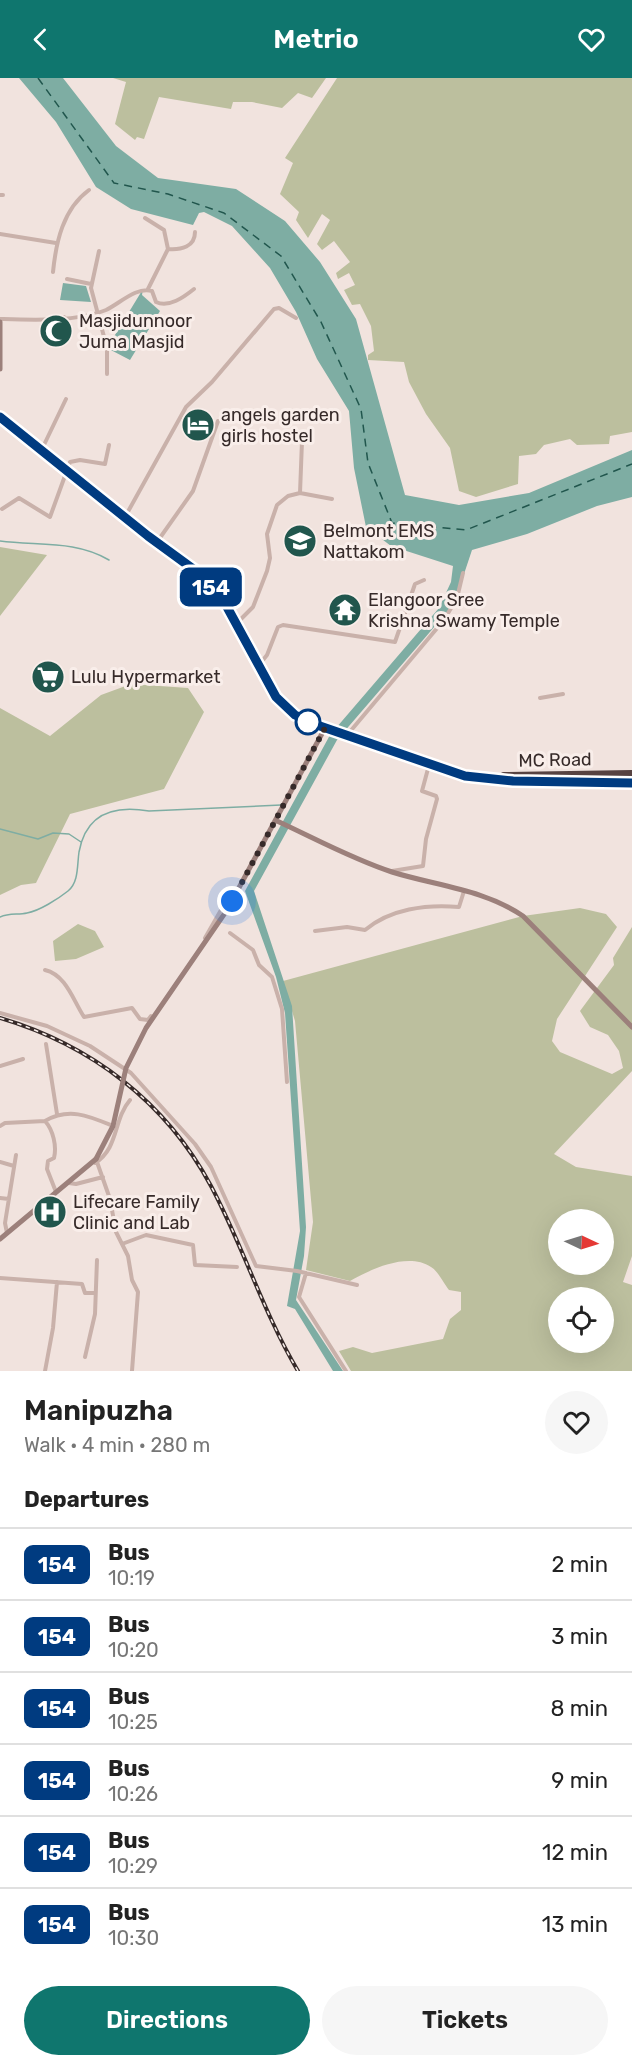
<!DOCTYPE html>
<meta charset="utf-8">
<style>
:root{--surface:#fff;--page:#f6f6f6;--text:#222;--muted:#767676;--line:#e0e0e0;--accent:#0f766e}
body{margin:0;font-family:Rubik,sans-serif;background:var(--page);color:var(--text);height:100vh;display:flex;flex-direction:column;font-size:22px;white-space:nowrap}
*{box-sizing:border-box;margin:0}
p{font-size:20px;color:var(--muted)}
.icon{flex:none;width:33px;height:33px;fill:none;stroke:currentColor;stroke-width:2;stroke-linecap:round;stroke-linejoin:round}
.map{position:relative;height:1293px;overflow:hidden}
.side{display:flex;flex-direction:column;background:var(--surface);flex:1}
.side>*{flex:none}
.badge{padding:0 12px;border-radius:9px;font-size:21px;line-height:39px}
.needle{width:39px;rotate:94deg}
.fabs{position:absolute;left:548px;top:1131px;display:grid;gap:12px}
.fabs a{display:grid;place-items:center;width:66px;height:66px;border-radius:50%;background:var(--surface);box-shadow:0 6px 24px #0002;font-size:30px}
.you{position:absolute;width:30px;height:30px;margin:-15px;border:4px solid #fff;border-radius:50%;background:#1a73e8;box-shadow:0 0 0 9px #1a73e833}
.map>.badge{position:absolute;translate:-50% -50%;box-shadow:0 0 0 3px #fff}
h2{padding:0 24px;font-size:22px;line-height:54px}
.round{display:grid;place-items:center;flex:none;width:63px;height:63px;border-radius:32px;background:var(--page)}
.headline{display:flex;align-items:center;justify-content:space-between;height:102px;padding:0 24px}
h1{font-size:28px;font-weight:600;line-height:45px}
.action{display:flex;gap:12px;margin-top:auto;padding:12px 24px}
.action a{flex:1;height:69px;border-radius:36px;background:var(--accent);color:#fff;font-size:24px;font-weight:600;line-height:69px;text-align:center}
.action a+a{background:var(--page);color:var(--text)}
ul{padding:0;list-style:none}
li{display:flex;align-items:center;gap:18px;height:72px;padding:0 24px;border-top:2px solid var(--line)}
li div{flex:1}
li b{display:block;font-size:22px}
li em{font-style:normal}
li .badge{min-width:66px;font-weight:700;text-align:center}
header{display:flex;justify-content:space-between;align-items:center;height:78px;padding:0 24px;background:var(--accent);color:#fff;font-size:27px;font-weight:600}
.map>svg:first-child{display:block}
.green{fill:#bcbf9e;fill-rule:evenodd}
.water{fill:#7eada3}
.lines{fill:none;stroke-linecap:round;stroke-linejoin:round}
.stream{stroke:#7eada3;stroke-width:1.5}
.ferry{stroke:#21564d;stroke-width:1.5;stroke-dasharray:8 6;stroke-linecap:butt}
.street{stroke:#c9b1aa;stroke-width:4}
.secondary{stroke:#9c807b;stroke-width:5}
.highway{stroke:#574241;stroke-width:8}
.rail-casing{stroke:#362a29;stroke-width:4}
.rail{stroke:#f9eeea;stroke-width:1.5;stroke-dasharray:4.5;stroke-linecap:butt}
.secondary-bridge{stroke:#9c807b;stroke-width:5}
.line-casing{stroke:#fff;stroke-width:14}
.line{stroke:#003b80;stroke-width:9}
.walk{stroke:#362a29;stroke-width:6;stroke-dasharray:0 10.8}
.stop-dot{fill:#fff;stroke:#003b80;stroke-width:3}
.labels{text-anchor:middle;stroke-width:6;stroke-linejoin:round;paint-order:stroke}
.poi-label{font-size:18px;fill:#362a29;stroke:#f9eeea;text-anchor:start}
.street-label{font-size:18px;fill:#362a29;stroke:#f9eeea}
</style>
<header><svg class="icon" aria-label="back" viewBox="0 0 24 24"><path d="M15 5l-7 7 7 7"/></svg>Metrio<svg class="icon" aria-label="heart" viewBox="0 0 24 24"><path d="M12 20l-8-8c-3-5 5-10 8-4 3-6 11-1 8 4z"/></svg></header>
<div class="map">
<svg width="632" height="1293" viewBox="0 0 632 1293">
<rect width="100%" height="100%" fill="#f1e3de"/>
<path class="green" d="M 113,0 L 326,0 L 312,20 L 298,15 L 282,30 L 252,24 L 233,24 L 231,31 L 159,19 L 144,61 L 137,59 L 135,62 L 115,46 L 126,4 Z
M 337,0 L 632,0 L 632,354 L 610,358 L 609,366 L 577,367 L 570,361 L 544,367 L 536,376 L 519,378 L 518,406 L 476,419 L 459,413 L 450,370 L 426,336 L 409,304 L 404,284 L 368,282 L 368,277 L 374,273 L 371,248 L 360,226 L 352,227 L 344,212 L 355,207 L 349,195 L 338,201 L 336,195 L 350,184 L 334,163 L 322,172 L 317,166 L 330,142 L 322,136 L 308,160 L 296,142 L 299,134 L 280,116 L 293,85 L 285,80 Z
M 0,469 L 47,477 L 0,538 Z
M 131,606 L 188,610 L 204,634 L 164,711 L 70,736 L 36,805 L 21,807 L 0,817 L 0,630 L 50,658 L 101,617 Z
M 580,830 L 606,836 L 617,849 L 557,941 L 552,963 L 560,974 L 612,996 L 623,990 L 619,973 L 608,957 L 590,949 L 580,933 L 614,887 L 613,880 L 632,849 L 632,993 L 554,1076 L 576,1089 L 632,1098 L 632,1178 L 623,1204 L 632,1207 L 632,1293 L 351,1293 L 339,1273 L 353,1269 L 372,1275 L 443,1261 L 450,1241 L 461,1232 L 461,1214 L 449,1212 C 444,1206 438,1193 431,1189 C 408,1174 371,1191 350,1203 L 306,1192 L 313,1144 L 295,943 L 283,903 L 523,838 ZM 558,1142 L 603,1142 L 603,1186 L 558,1186 ZM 558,1220 L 603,1220 L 603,1264 L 558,1264 Z
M 78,846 L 95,853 L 104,869 L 76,881 L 55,883 L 53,863 Z"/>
<path class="water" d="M 19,0 L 63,0 L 116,68 L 158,100 L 236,111 L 285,143 L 320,184 L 356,241 L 405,417 L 459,427 L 529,415 L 632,372 L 632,419 L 597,428 L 527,456 L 472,472 L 454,526 L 337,662 L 254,813 L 292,928 L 306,1149 L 304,1178 L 296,1222 L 343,1293 L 333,1293 L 295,1231 L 287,1228 L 300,1153 L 285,935 L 276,899 L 245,813 L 330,657 L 439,530 L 451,504 L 453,488 L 391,468 L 366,449 L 354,390 L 349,333 L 317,281 L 296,234 L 270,190 L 232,148 L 204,134 L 199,135 L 193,147 L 131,131 L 96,109 L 56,44 Z
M 63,205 L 86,208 L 91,224 L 60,222 Z
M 143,211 L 142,217 L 160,233 L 130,282 L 107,270 Z"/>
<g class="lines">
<path class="stream" d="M 0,463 C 37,468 76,462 109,482
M 0,751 L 38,761 L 53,755 L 69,756 L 81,764
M 0,839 C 9,835 18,837 27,835 C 39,833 58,821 68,813 C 79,804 77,787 79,774 C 86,735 115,727 149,733 L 281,727"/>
<path class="ferry" d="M 38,0 L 114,105 L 168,116 L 224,135 L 281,178 L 321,244 L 361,331 L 368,385 L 392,445 L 466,452 L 632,386"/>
<path class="street" d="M 0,117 L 3,117
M 145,140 L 164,152 L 168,171 L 148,211
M 0,156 L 56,165
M 168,171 C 181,172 195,169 195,154
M 99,173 L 91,210 L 107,270 L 107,296
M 53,194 C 56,164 63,131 89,112
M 67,201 L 91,206
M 0,241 C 31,242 77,244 106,232 C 119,226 137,208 152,213 L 156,224 C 169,230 184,219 194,211
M 63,266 L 64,239
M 42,371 L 66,321
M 300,415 L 302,363
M 2,431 L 19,420 L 50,439 L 70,384 L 80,382 L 105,386 L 109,367
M 125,439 L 186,329 L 212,304 L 274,231 L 279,230 L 296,240
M 157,464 L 193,413 L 218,343
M 236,546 L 253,529 L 267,493 L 270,480 L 267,456 L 277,427 L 288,418 L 300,415 L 332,421
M 259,587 L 267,577 L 278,549 L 283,547 L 395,564 L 415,506 L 424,502
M 540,620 L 563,616
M 348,656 L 444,542 L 457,520 L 463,495
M 392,793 L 423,788 L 426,761 L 437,721 L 436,718 L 422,713 L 429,687
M 315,853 L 347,849 L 365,852 C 390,831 426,826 459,829 L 464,813
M 230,855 L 253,872 L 259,887 L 272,899 L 282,931 L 287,1004
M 205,860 L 225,825 L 231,823
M 45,892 C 66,897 73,922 84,939 L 132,930 L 140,941 L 148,942 L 151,938
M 0,935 L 47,948 L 90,968 L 131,995 L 195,1066 L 211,1089 L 256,1188 L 297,1193 L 357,1207
M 46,966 L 57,1036
M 0,988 L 23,981
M 45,1043 C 69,1029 89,1038 113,1048
M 0,1048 L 5,1045 L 45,1043 C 53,1052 57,1068 54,1080 L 48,1083 L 47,1091 L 56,1114
M 0,1084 L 14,1088
M 97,1084 L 110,1121 L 116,1154 L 128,1178 L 132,1202 L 138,1214 L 132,1293
M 95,1085 C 119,1070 113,1042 130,1022
M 69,1105 L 76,1106 L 103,1099
M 0,1120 L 9,1121
M 7,1155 L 5,1145 L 16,1077
M 122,1166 L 146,1157 L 193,1167 L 195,1187 L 237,1189
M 306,1195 L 299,1219 L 346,1293
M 0,1200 L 82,1206 L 85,1215 L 95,1215
M 85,1279 L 95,1236 L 97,1182
M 45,1293 L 53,1250 L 57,1204"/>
<path class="secondary" d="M 0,244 L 0,291
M 277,743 C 314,760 352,781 392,794 C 437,808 483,811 523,838 L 632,949
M 227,832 L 325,650
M 0,1161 L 96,1081"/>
<path class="highway" d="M 0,339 L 148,458 L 200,496 L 227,529 L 276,619 L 295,637 L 317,647 L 465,698 L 540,704 L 632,705
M 504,698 L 632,696"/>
<defs>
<path id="rail" d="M 0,940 C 91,967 166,1024 211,1108 C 243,1168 263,1234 298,1293"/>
</defs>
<use href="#rail" class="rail-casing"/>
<use href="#rail" class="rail"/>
<path class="secondary-bridge" d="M 96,1081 L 113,1048 L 126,990 L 146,950 L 227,832"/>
</g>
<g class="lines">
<defs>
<path id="line" d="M 0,339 L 148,458 L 200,496 L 227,529 L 276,619 L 295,637 L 317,647 L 465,698 L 513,703 L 632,705"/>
</defs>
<use href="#line" class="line-casing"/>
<use href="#line" class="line"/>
<path class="walk" d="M 232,823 L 325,650 L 308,644"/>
</g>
<defs>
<symbol id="mosque-disc" viewBox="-11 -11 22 22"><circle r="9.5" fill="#21564d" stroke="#f9eeea"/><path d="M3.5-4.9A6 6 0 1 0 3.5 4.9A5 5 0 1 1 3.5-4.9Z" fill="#fff"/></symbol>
<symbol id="hotel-disc" viewBox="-11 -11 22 22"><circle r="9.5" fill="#21564d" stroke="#f9eeea"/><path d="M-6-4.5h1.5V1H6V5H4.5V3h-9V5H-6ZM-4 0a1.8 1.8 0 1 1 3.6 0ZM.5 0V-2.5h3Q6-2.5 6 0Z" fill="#fff"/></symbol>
<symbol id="school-disc" viewBox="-11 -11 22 22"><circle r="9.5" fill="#21564d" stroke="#f9eeea"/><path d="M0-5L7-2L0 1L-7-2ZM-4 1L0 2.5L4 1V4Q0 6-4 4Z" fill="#fff"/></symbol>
<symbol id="temple-disc" viewBox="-11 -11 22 22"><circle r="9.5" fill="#21564d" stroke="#f9eeea"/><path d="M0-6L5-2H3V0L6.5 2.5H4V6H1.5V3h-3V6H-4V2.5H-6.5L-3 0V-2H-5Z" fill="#fff"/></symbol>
<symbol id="supermarket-disc" viewBox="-11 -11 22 22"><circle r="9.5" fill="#21564d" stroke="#f9eeea"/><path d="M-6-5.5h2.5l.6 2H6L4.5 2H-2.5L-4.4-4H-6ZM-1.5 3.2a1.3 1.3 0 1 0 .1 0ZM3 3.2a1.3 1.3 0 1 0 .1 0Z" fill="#fff"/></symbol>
<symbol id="hospital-disc" viewBox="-11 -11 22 22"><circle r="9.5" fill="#21564d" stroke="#f9eeea"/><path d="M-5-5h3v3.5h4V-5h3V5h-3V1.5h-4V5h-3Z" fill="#fff"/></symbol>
</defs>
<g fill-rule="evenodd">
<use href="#mosque-disc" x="37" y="234" width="38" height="38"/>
<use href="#hotel-disc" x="179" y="328" width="38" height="38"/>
<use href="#school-disc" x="281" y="444" width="38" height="38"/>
<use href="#temple-disc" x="326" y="513" width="38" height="38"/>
<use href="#supermarket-disc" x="29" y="580" width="38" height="38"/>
<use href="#hospital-disc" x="31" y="1115" width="38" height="38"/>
</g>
<circle class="stop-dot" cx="308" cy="644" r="12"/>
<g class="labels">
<g class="poi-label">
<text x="79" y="249">Masjidunnoor<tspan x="79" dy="21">Juma Masjid</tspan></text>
<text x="221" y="343">angels garden<tspan x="221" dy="21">girls hostel</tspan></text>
<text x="323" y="459">Belmont EMS<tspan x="323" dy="21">Nattakom</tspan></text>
<text x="368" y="528">Elangoor Sree<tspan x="368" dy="21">Krishna Swamy Temple</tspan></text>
<text x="71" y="605">Lulu Hypermarket</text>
<text x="73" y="1130">Lifecare Family<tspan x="73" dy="21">Clinic and Lab</tspan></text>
</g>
<g class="street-label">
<text transform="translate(555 682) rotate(-1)" y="6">MC Road</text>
</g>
</g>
</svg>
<div class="fabs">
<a><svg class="needle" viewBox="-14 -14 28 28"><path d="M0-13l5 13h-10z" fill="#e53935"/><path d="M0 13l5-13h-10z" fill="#767676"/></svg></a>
<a><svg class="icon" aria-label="locate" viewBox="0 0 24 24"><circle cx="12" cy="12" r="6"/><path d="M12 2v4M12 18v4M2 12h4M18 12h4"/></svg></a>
</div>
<div class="you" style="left:232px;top:823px"></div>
<b class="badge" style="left:211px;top:509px;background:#003b80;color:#fff">154</b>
</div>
<section class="side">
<div class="headline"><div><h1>Manipuzha</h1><p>Walk · 4 min · 280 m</p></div><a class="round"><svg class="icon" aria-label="heart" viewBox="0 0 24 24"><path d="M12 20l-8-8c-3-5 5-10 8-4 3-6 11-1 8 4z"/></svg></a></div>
<h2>Departures</h2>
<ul>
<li><span class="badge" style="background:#003b80;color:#fff">154</span><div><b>Bus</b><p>10:19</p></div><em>2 min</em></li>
<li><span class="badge" style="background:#003b80;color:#fff">154</span><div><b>Bus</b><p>10:20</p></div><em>3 min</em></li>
<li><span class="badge" style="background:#003b80;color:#fff">154</span><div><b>Bus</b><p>10:25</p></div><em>8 min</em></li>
<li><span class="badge" style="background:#003b80;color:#fff">154</span><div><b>Bus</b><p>10:26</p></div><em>9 min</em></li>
<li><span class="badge" style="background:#003b80;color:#fff">154</span><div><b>Bus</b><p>10:29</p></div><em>12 min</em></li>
<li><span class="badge" style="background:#003b80;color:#fff">154</span><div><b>Bus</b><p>10:30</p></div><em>13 min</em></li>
</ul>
<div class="action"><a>Directions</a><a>Tickets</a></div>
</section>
